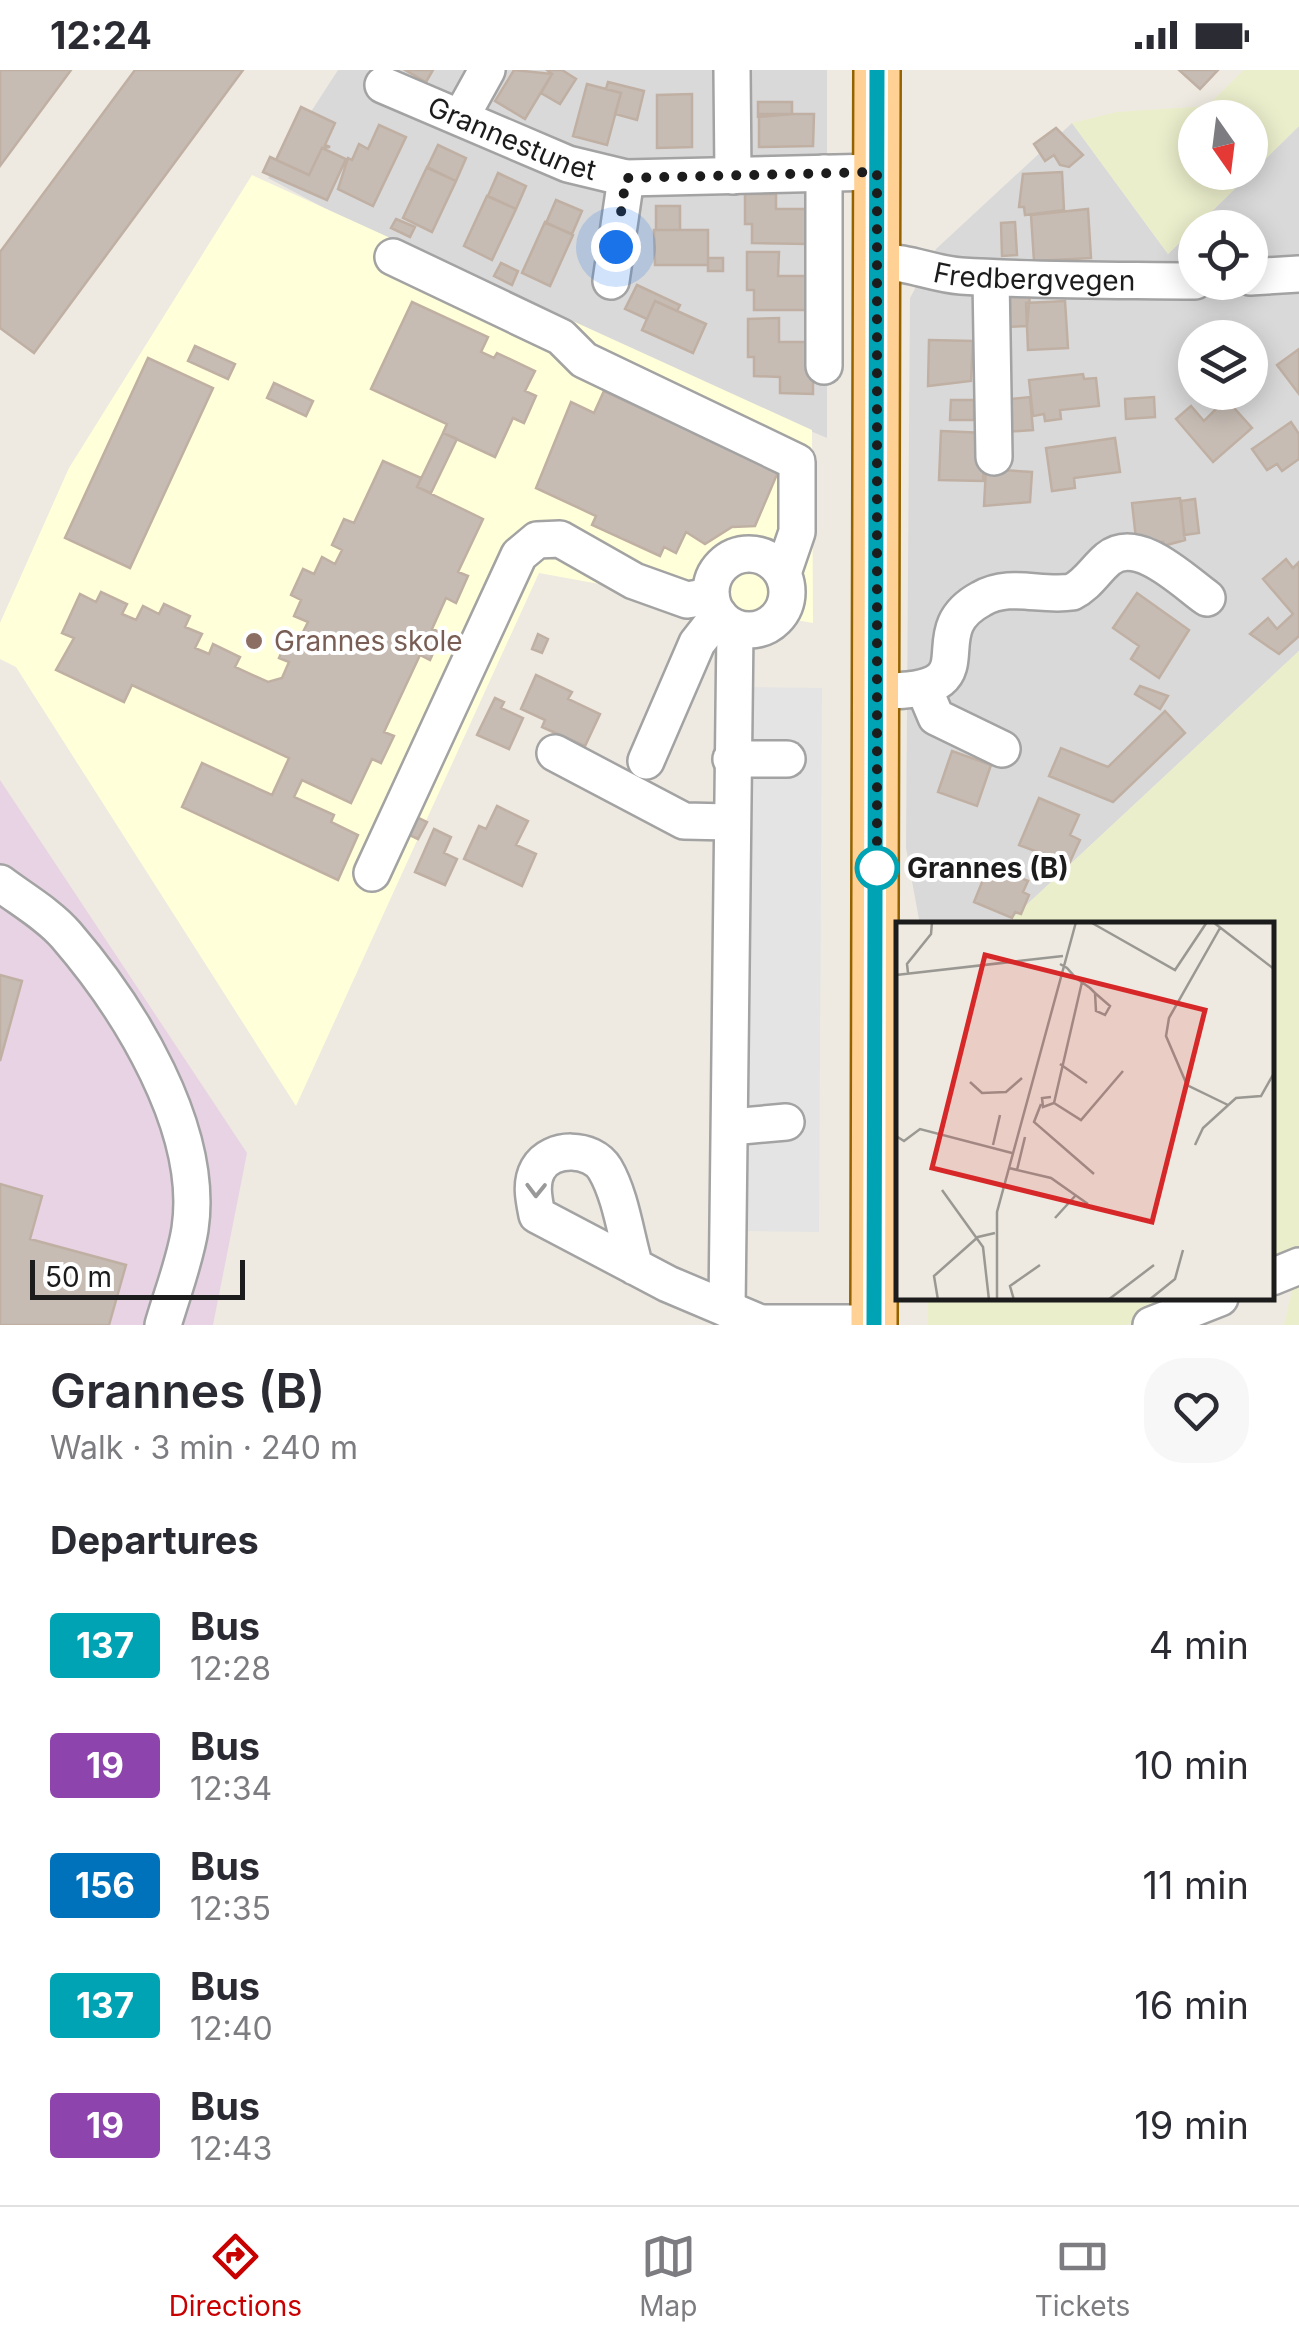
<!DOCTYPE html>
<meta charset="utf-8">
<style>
:root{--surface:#fff;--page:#f7f7f7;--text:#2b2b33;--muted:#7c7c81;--line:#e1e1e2;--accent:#c80000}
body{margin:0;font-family:Inter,sans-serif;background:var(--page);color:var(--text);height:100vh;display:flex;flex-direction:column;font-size:38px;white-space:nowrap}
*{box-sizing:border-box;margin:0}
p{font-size:32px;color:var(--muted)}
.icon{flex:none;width:55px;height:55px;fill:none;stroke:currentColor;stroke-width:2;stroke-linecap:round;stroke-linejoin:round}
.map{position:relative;height:1255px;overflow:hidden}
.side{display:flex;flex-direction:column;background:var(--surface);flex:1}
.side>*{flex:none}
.badge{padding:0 20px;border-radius:8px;font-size:35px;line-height:65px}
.needle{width:65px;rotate:166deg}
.buttons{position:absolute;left:1178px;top:30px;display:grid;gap:20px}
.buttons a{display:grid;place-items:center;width:90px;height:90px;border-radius:50%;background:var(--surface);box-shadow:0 5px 25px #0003;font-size:50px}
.scale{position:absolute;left:30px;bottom:25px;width:215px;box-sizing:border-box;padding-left:10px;border:5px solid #1c1c1c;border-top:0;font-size:28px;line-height:35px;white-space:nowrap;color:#1c1c1c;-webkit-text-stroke:8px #fff;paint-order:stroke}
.you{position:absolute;width:50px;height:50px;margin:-25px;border:8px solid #fff;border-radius:50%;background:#1a73e8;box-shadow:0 0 0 15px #1a73e833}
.map>.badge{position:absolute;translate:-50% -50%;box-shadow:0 0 0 5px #fff}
h2{padding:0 50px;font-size:38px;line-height:90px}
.round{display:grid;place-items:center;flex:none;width:105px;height:105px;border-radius:40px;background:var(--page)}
.overview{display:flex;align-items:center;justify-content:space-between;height:170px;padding:0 50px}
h1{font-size:48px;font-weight:600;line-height:75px}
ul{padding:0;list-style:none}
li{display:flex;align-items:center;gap:30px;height:120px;padding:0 50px}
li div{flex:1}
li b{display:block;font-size:38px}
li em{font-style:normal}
li .badge{min-width:110px;font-weight:700;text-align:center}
.status{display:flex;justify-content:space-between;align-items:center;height:70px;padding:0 50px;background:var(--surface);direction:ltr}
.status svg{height:28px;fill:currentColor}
.tabs{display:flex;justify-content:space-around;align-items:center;height:140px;border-top:2px solid var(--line);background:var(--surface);font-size:28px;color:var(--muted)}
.tabs a{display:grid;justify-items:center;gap:5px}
.tabs .selected{color:var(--accent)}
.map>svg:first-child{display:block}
.residential{fill:#dad9d9;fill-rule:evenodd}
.industrial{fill:#e7d3e3}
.education{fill:#ffffd9}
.farmland{fill:#ebeecb;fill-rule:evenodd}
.parking{fill:#e4e4e4}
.building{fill:#c6bcb4;stroke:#c0b0a3;stroke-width:2.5}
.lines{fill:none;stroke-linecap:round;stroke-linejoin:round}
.minor-casing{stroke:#a3a3a3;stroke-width:40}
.major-casing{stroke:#946300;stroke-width:50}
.minor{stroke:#fff;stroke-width:35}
.major{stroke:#ffd195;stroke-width:45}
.oneway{stroke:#999}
.line-casing{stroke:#fff;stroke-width:22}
.line{stroke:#00a3b4;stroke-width:15}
.walk{stroke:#1c1c1c;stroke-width:10;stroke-dasharray:0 18}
.education-dot{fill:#8d6e63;stroke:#fff;stroke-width:4}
.stop-dot{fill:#fff;stroke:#00a3b4;stroke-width:5}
.labels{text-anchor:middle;stroke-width:8;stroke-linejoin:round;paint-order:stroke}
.street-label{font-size:28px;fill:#1c1c1c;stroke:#fff}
.education-label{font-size:28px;fill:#785e54;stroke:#fff;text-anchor:start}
.stop-label{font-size:28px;font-weight:bold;fill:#1c1c1c;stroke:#fff;text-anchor:start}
.inset-road{fill:none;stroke:#9a9892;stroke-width:2.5}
.view{fill:#d62828;fill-opacity:0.15;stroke:#d62828;stroke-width:5}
.inset-edge{fill:none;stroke:#1c1c1c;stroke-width:5}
</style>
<div class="status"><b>12:24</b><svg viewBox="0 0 49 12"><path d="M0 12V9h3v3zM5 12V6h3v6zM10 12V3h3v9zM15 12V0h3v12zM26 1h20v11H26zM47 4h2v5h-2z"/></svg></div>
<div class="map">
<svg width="1299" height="1255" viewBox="0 0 1299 1255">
<rect width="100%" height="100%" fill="#eeeae1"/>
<path class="residential" d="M 338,0 L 827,0 L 827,368 L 482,222 L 268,108 Z
M 1072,53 L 1168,184 L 1195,158 L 1195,212 L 1250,212 L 1250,158 L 1195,158 L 1299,56 L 1299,581 L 1005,855 L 920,855 L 906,778 L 910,228 L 936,179 ZM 1195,268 L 1250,268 L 1250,322 L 1195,322 Z"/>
<path class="industrial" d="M 0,710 L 247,1083 L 213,1255 L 0,1255 Z"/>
<path class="education" d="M 252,105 L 812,360 L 813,553 L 539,503 L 296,1036 L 16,597 L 0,589 L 0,553 L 69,398 Z"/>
<path class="farmland" d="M 1244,0 L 1299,0 L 1299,56 L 1168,184 L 1072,53 L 1117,42 L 1207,36 ZM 1195,48 L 1250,48 L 1250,102 L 1195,102 Z
M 1299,581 L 1299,1255 L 1284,1255 L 1293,1217 L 1272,1198 L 1272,855 L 1005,855 Z
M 928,1228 L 1196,1228 L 1126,1255 L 928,1255 Z"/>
<path class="parking" d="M 747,617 L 822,618 L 819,1162 L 744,1161 Z"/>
<path class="building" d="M 0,0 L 71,0 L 0,96 Z
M 135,0 L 243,0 L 34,283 L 0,258 L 0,182 Z
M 405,0 L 433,0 L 426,12 Z
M 514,0 L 552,4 L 525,49 L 495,31 Z
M 547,0 L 562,0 L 576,9 L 560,34 L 541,23 L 552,4 Z
M 1179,0 L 1218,0 L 1200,19 Z
M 608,12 L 644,21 L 637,50 L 615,44 L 621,23 L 606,19 Z
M 587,14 L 621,23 L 607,75 L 573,66 Z
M 692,24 L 692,77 L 657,78 L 657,25 Z
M 758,32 L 792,32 L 792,44 L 758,47 Z
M 301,37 L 335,53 L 325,75 L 330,77 L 322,78 L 309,105 L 276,90 Z
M 759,44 L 814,44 L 813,76 L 759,77 Z
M 379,55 L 406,67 L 373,136 L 338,119 L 348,88 L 352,90 L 359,74 L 368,79 Z
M 1056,58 L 1083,85 L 1069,97 L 1060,95 L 1054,85 L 1045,91 L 1034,74 Z
M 438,75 L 466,88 L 456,111 L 427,98 Z
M 322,78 L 346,89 L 327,130 L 263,102 L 270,87 L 309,105 Z
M 427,97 L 456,111 L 432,162 L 403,148 Z
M 1062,102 L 1064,140 L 1025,145 L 1024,137 L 1019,137 L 1023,104 Z
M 498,103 L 526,116 L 516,139 L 488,126 Z
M 745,124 L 776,124 L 776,139 L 806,139 L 806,174 L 752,173 L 752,154 L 745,154 Z
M 487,126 L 516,139 L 492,190 L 464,176 Z
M 556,130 L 582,141 L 572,164 L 546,153 Z
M 656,136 L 680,136 L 680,160 L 656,160 Z
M 1088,139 L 1091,188 L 1034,191 L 1031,145 Z
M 396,149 L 415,157 L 410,167 L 391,158 Z
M 545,152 L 573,165 L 550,216 L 522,203 Z
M 1015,152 L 1017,185 L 1002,186 L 1001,153 Z
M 654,160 L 708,160 L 708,195 L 655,195 Z
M 747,182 L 779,182 L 778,206 L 808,206 L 808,240 L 754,240 L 754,220 L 747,220 Z
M 708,188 L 723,188 L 723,201 L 708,201 Z
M 501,193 L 518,201 L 512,215 L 494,206 Z
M 637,215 L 680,235 L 677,241 L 655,231 L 647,249 L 625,239 Z
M 1030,224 L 1027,256 L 1004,257 L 1003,225 Z
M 655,231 L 706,254 L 693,283 L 642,260 Z
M 1065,231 L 1068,278 L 1028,280 L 1026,233 Z
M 412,232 L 488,267 L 481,282 L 494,288 L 497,283 L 535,301 L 525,321 L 536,326 L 524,353 L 513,348 L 495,387 L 443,363 L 447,354 L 371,319 Z
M 779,248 L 779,272 L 808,272 L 813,288 L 813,324 L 780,323 L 780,307 L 754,306 L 754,287 L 748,287 L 748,249 Z
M 929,270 L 973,271 L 971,311 L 928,316 Z
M 195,276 L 235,294 L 228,309 L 188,291 Z
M 1299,279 L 1299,324 L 1277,295 Z
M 148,288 L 213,318 L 130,498 L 65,468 Z
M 1083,304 L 1084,309 L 1096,308 L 1099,336 L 1060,340 L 1061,349 L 1045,351 L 1044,344 L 1033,346 L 1029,310 Z
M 274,313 L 313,331 L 306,346 L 267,328 Z
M 604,321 L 662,348 L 666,339 L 697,353 L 693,363 L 778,402 L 755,456 L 732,457 L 705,474 L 686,462 L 676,483 L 664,477 L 660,486 L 592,455 L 596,446 L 536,418 L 571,332 L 594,343 Z
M 1030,327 L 1033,360 L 1004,362 L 1001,330 Z
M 1154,327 L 1155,347 L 1126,349 L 1125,329 Z
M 1226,329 L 1252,358 L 1213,392 L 1176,349 L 1191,336 L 1204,351 Z
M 951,330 L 974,330 L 974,350 L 950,350 Z
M 1291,352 L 1299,364 L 1299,389 L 1282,401 L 1277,394 L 1267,400 L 1252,379 Z
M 941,361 L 985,363 L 983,411 L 939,410 Z
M 443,363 L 457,369 L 431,423 L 417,417 Z
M 1115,368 L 1120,402 L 1074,408 L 1075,418 L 1052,421 L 1046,378 Z
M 383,391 L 421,408 L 417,417 L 483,449 L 458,502 L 468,506 L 456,533 L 446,528 L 432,559 L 442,563 L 430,590 L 420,585 L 384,662 L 394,666 L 381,693 L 372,689 L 351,733 L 302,710 L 294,727 L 334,745 L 331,752 L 358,765 L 338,810 L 182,737 L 202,693 L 272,725 L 289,688 L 132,615 L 124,632 L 56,600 L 74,568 L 62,563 L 80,524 L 96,532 L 101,522 L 127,534 L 122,544 L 136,550 L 143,536 L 159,544 L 164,534 L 190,546 L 185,557 L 202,564 L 195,578 L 209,584 L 213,574 L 240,587 L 235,597 L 268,612 L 282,608 L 289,592 L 279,588 L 291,561 L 301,566 L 308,552 L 294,546 L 301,530 L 291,525 L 303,499 L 314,504 L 322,487 L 335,494 L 342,480 L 332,475 L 344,449 L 354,453 Z
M 986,399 L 1032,402 L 1030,432 L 984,436 Z
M 1180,428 L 1185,470 L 1163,476 L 1163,472 L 1146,474 L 1145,467 L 1136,469 L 1132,433 Z
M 1195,429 L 1199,463 L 1184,465 L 1181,431 Z
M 1286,489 L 1293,498 L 1299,492 L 1299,566 L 1279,584 L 1250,564 L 1268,548 L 1277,559 L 1293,544 L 1263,509 Z
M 1137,523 L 1189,560 L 1159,608 L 1131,589 L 1139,576 L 1113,558 Z
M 538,564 L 548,569 L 542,583 L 532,579 Z
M 536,605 L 572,622 L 568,629 L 600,644 L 585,676 L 542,657 L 545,650 L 521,639 Z
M 1140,616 L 1168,626 L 1160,639 L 1135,624 Z
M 495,628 L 504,632 L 501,638 L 523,648 L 509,679 L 477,665 Z
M 1165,641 L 1185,663 L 1113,732 L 1049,706 L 1061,678 L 1108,697 Z
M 952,681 L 991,695 L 977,736 L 938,722 Z
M 1039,728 L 1079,745 L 1070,765 L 1080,770 L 1069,794 L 1019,775 Z
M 497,736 L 528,751 L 516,775 L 536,784 L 522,816 L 464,789 L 479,756 L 486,759 Z
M 406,742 L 427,752 L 418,769 L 397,759 Z
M 434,759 L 451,767 L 444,783 L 457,789 L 445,815 L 415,802 Z
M 989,795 L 1028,811 L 1023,822 L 1029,825 L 1021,844 L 1015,842 L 1012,848 L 974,832 Z
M 0,905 L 22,911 L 0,991 Z
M 0,1114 L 42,1126 L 30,1169 L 126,1195 L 109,1255 L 0,1255 Z"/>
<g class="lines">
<defs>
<g id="minor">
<path d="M 732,0 L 733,106"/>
<path id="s1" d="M 383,15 L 568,94 L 626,108 L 877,102"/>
<path d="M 461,47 L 487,0"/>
<path d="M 393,187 L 561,267 L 584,290 L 797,392 L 797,462 L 783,503"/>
<path id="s2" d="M 878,192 C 908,191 932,204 961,206 C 1039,211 1117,210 1195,211"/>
<path d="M 1250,207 L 1299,204"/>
<path d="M 991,208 L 994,387"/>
<path d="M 611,211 L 626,108"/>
<path d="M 824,296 L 824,103"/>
<circle cx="749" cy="522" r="38"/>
<path d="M 877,621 C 1000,623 914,565 981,529 C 1010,512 1040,527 1072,522 C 1088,514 1095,500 1108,489 C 1138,465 1183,511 1207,528"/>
<path d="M 925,621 L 936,647 L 1002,679"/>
<path d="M 555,683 L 684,751 L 730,752"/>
<path d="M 731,689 L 787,689"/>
<path d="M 646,691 L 697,573 L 719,545"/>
<path d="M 372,803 L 519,485 L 537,470 L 560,469 L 634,511 L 687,530 L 711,526"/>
<path d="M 0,813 C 21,829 49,845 66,865 C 129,938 205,1059 190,1159 C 185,1191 172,1224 163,1255"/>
<path d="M 731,1057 L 786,1052"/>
<path d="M 635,1197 C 626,1167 621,1126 605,1099 C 592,1077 551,1076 538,1099 C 530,1113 534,1130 537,1145 L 668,1214 L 765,1255"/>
<path d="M 1272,1207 L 1299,1196"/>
<path d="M 727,1239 L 735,558"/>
<path d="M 762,1253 L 875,1253"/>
<path d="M 1151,1255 L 1220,1228"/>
</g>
<path id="major" d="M 874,1255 L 877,0"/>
</defs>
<use href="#minor" class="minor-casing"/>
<use href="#major" class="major-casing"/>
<use href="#minor" class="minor"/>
<use href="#major" class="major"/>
</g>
<defs><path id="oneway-chevron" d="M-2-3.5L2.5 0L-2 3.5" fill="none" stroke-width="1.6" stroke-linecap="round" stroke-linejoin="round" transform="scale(2.5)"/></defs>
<use class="oneway" href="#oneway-chevron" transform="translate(536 1120) rotate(91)"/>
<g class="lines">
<defs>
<path id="line" d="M 874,1255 L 877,0"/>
</defs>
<use href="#line" class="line-casing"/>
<use href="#line" class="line"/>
<path class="walk" d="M 616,177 L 626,108 L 877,102 L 877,798"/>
</g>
<circle class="education-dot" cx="254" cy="571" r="10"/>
<circle class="stop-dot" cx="877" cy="798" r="20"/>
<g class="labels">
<g class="street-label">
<text dy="10" stroke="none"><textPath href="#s1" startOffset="140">Grannestunet</textPath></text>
<text dy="10" stroke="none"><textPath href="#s2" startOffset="158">Fredbergvegen</textPath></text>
</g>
<g class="education-label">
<text x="274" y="581">Grannes skole</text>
</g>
<g class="stop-label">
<text x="907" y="808">Grannes (B)</text>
</g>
</g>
<g transform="translate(896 852)">
<rect width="378" height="378" fill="#eeeae1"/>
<path class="inset-road" d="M 317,0 L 378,47M 196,1 L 279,48 L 311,0M 324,6 L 273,96 L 270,114 L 291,163 L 332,183M 164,42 L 171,46 L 180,56 L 194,66 L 199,71 L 214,84 L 209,93 L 200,89 L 199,71M 12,51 L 11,42 L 35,12 L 36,0M 0,53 L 167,34M 164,142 L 191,161M 74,160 L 86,171 L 110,170 L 126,156M 155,175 L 146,176 L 147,185 L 158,181 L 186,60M 158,181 L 185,198 L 227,149M 145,182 L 138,200 L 198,252M 0,214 L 8,219 L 24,207 L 116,231M 97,223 L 104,193M 299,223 L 307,206 L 340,176 L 365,174 L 378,151M 113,246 L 155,256 L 192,282M 121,248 L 129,215M 46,268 L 87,325 L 93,378M 159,296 L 180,273M 42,378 L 38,354 L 82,315 L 99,311M 101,378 L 101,290 L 180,0M 118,378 L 114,364 L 144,343M 212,378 L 258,343M 253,378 L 279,357 L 287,328"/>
<path class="view" d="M 89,33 L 309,88 L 256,300 L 36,246 Z"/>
<rect width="378" height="378" class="inset-edge"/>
</g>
</svg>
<div class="buttons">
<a><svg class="needle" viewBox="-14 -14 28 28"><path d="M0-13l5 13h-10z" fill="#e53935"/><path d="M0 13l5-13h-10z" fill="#7c7c81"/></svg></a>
<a><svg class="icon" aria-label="locate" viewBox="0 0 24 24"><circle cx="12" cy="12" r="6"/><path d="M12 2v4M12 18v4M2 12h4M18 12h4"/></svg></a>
<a><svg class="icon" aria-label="layers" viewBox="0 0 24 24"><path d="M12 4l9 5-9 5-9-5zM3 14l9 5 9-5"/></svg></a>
</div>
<div class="scale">50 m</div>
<div class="you" style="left:616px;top:177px"></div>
</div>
<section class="side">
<div class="overview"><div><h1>Grannes (B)</h1><p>Walk · 3 min · 240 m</p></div><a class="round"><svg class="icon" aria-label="heart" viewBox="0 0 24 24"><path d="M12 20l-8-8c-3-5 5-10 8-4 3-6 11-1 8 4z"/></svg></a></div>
<h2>Departures</h2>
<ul>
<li><span class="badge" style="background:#00a3b4;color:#fff">137</span><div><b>Bus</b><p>12:28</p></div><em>4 min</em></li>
<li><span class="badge" style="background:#8e44ad;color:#fff">19</span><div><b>Bus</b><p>12:34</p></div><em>10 min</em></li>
<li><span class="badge" style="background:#0072bc;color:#fff">156</span><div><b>Bus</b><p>12:35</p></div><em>11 min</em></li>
<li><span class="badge" style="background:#00a3b4;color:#fff">137</span><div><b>Bus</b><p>12:40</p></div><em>16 min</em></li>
<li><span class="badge" style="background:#8e44ad;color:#fff">19</span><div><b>Bus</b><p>12:43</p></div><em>19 min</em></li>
</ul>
</section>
<nav class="tabs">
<a class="selected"><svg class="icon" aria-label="directions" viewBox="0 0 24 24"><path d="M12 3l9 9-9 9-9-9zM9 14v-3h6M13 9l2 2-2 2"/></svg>Directions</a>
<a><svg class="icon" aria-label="map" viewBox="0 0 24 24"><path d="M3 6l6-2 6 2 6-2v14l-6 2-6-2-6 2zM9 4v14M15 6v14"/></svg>Map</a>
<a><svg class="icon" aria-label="tickets" viewBox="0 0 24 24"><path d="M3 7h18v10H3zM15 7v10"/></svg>Tickets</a>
</nav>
